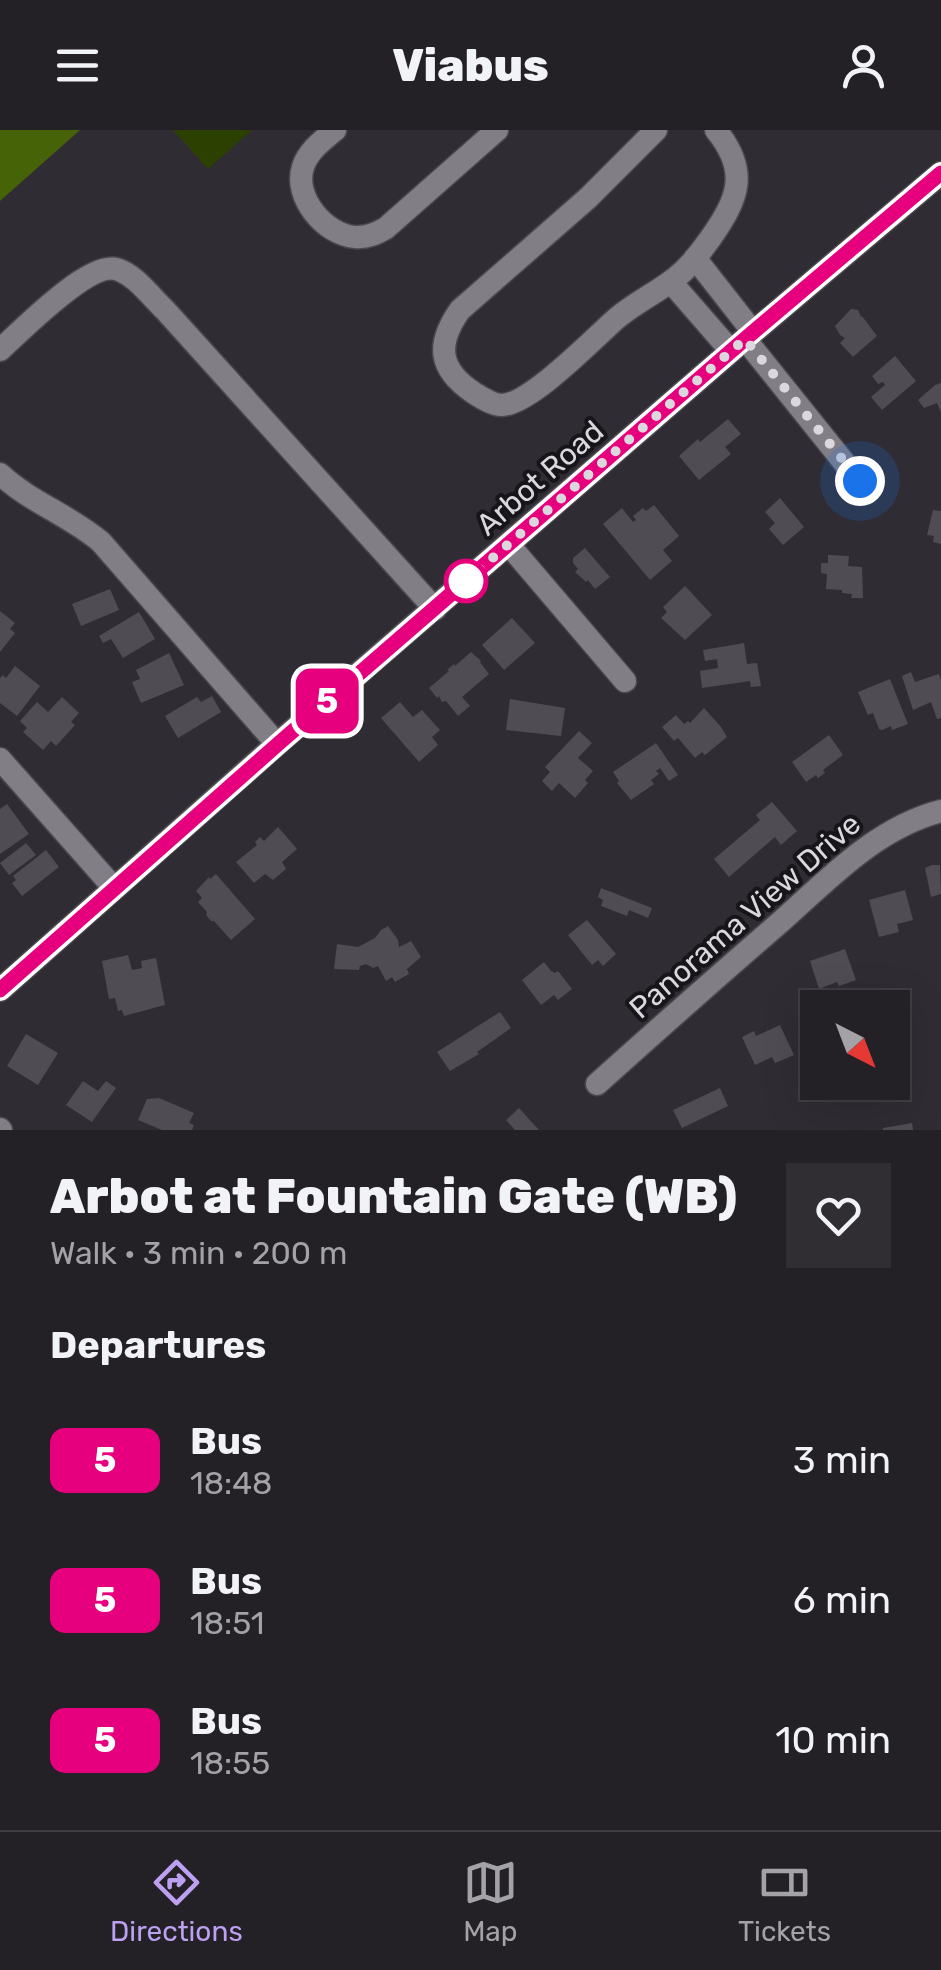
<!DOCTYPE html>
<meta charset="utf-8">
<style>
:root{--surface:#242126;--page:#302e32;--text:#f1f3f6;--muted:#a3a3a7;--line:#413e43;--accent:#bca0f2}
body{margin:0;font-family:Rubik,sans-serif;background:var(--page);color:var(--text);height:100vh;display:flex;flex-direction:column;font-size:38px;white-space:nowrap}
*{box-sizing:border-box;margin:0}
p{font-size:32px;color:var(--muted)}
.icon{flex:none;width:55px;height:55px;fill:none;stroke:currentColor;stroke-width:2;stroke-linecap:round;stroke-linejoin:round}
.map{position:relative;height:1000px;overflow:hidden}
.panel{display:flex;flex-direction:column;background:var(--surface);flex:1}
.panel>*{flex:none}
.badge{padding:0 20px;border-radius:15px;font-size:35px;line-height:65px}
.needle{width:65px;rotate:138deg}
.fabs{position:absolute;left:800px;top:860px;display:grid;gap:20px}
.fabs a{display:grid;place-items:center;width:110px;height:110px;border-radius:0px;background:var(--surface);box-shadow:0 10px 40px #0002,0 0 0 2px var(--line);font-size:50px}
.you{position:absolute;width:50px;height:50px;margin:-25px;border:8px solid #fff;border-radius:50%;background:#1a73e8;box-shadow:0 0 0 15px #1a73e833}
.map>.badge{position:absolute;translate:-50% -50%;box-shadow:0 0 0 5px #fff}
h2{padding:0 50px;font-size:38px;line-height:90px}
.round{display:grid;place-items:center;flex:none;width:105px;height:105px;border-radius:0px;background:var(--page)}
.overview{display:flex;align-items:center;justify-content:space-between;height:170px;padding:0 50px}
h1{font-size:48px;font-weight:800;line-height:75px}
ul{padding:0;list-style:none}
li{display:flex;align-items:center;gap:30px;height:140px;padding:0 50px}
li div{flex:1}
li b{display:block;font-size:38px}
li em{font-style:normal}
li .badge{min-width:110px;font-weight:700;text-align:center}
header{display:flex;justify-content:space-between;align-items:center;height:130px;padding:0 50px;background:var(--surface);font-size:45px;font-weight:800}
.tab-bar{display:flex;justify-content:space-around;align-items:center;height:140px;border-top:2px solid var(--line);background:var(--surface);font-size:28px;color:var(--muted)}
.tab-bar a{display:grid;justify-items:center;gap:5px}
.tab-bar .current{color:var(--accent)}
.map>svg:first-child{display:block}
.green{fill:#2c4002}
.forest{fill:#466308}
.building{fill:#504c54}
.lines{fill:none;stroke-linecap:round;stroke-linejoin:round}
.minor-casing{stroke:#4b484d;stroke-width:25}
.minor{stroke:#827e86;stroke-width:22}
.line-casing{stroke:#fff;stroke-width:22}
.line{stroke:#e6007e;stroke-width:15}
.walk{stroke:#dbd8dd;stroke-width:10;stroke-dasharray:0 18}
.stop-dot{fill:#fff;stroke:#e6007e;stroke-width:5}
.labels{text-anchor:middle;stroke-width:8;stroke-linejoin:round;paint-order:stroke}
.street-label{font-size:30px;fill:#dbd8dd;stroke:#171519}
</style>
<header><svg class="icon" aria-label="menu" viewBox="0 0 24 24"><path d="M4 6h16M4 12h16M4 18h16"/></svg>Viabus<svg class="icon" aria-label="person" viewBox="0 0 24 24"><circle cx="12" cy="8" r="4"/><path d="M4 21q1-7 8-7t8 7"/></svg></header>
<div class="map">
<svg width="941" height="1000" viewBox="0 0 941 1000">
<rect width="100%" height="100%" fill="#302c33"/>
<path class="green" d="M 173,0 L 252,0 L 208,39 Z"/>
<path class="forest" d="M 0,0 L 80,0 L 0,71 Z"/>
<path class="building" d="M 851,179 L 858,180 L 861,187 L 862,186 L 877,206 L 853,227 L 840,213 L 845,208 L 840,205 L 835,196 Z
M 895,226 L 916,251 L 882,280 L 871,267 L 885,255 L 883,252 L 878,254 L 872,246 Z
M 941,253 L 941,282 L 937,273 L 924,278 L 918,270 L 935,255 Z
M 728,289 L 741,304 L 725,317 L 731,324 L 699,350 L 679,326 L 698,309 L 700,312 Z
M 780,368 L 804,397 L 783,415 L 769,399 L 775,393 L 765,382 Z
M 654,375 L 679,406 L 663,420 L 672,431 L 650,450 L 603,394 L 622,378 L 633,392 L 636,390 L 633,386 L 643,378 L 646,381 Z
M 933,380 L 941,381 L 941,414 L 933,412 L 934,406 L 927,405 Z
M 585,418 L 610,447 L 595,459 L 588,450 L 586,452 L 575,442 L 578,439 L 573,433 L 573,428 Z
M 828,425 L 849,426 L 848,436 L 862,437 L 863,468 L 851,468 L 852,464 L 842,463 L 842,460 L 826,459 L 827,444 L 821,443 L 821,433 L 828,433 Z
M 685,456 L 712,485 L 685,510 L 661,488 L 667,482 L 663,477 Z
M 110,459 L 119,480 L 81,496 L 72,474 Z
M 0,481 L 15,493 L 10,499 L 15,503 L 0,522 Z
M 139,482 L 155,509 L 123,528 L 111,509 L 103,513 L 99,506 Z
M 512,488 L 535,513 L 504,540 L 482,515 Z
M 744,513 L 747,534 L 757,533 L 761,556 L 751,557 L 750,551 L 702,558 L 700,541 L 718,538 L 717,529 L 705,531 L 703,520 Z
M 471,522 L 481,531 L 480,532 L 489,544 L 462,567 L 470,576 L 458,586 L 446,571 L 442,572 L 439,566 L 437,568 L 429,558 L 449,541 L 447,540 L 454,534 L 455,536 Z
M 169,523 L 184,555 L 141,573 L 132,552 L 140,549 L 136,540 Z
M 15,536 L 40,556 L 17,586 L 0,573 L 0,548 L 3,545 L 6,548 Z
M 911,542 L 915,552 L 939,544 L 941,550 L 941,588 L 937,589 L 931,572 L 913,580 L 902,546 Z
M 890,549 L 908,594 L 892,600 L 891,596 L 882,600 L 879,599 L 873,583 L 868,585 L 858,562 Z
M 212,566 L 221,582 L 178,608 L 165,586 L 197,567 L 201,572 Z
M 62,567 L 79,583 L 71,592 L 75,595 L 56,616 L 51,611 L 43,620 L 23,602 L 27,598 L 20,591 L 37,572 L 48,582 Z
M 510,569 L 565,578 L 561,606 L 506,600 Z
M 400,572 L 413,587 L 422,580 L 440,600 L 432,607 L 438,615 L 419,632 L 381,588 Z
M 704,578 L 721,597 L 727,607 L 705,625 L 702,622 L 695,628 L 678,608 L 674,611 L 662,597 L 676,585 L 684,594 L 688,591 L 690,593 Z
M 579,601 L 592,613 L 578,628 L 593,641 L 585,650 L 588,653 L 575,668 L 559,653 L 552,661 L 542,651 L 550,642 L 545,637 Z
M 829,605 L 843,625 L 823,640 L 825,643 L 818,648 L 816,645 L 806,652 L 792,632 Z
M 656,613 L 678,645 L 669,651 L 660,638 L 656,641 L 659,644 L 651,650 L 654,654 L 631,670 L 617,653 L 619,651 L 613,642 Z
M 772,672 L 797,701 L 781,715 L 775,707 L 729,747 L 714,729 L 760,690 L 756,685 Z
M 7,674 L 29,704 L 0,724 L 0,679 Z
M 278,697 L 297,719 L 282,732 L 286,739 L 273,750 L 265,744 L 254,753 L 236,732 L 257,715 L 255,712 L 260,707 L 264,711 Z
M 26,713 L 36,725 L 9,745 L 0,733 Z
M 46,720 L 59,737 L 22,766 L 12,753 L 16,750 L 13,746 Z
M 932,735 L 940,735 L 941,764 L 931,767 L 925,738 Z
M 216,744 L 255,789 L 231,810 L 214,791 L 211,791 L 206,785 L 207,782 L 198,772 L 202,768 L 196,761 L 209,747 L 210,749 Z
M 601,758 L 652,778 L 648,788 L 629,780 L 627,786 L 601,776 L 603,770 L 598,767 Z
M 905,760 L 913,790 L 897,794 L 899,802 L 879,807 L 869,770 Z
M 587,790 L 616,824 L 603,836 L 598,830 L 592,835 L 568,805 Z
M 388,796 L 398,810 L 399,817 L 411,811 L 421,827 L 407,839 L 409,844 L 395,852 L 392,847 L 386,851 L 378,836 L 373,838 L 366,834 L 360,836 L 359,840 L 334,839 L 337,814 L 358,817 L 375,808 L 381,800 Z
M 845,819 L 856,850 L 839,856 L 837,852 L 819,859 L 810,831 Z
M 128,825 L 132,840 L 142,838 L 141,831 L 156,828 L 165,875 L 124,886 L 122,880 L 118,881 L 115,868 L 109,869 L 102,831 Z
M 544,832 L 551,841 L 555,843 L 558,841 L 572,859 L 558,870 L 554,865 L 541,875 L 522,850 Z
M 500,882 L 511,898 L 477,922 L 479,924 L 450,941 L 437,922 Z
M 780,895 L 794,925 L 775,933 L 772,927 L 755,935 L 742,907 L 754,901 L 756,906 Z
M 26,904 L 58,923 L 38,955 L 7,936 Z
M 83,951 L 98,961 L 106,951 L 116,958 L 92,992 L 66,975 Z
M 720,958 L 728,976 L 682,998 L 673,980 Z
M 159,968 L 194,983 L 189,993 L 194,995 L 192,1000 L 162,1000 L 138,990 L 147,969 Z
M 519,978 L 528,988 L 539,1000 L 515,1000 L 506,990 Z
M 912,993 L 913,1000 L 883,1000 L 883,998 Z"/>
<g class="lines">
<defs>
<path id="minor" d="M 335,0 C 323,10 308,21 303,37 C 293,67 325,105 355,107 C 367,108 376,104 386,98 L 497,0
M 656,0 L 588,68 L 460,180 C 436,214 438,239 474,263 C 482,268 493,275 502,275 C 531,274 594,208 617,188 C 635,173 656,163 674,149 C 689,138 699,124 710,109 C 738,69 750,42 716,0
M 695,128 L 753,202
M 671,152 L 731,221
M 745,209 L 859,351
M 0,220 C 22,200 88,132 116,139 C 135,144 151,167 165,180 L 435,479
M 0,344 C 30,372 69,385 101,412 L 277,614
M 509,415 L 625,551
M 0,629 L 114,758
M 0,860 L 277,614 L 745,209 L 941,43
M 597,954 C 657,900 717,847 777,795 C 827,751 875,698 941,681
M 0,999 L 1,1000"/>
</defs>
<use href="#minor" class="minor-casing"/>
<use href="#minor" class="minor"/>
</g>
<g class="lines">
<defs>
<path id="line" d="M 0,860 L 278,614 L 745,209 L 941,43"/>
</defs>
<use href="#line" class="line-casing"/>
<use href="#line" class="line"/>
<path class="walk" d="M 466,451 L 745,209 L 860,351"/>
</g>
<circle class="stop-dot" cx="466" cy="451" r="20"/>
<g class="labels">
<g class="street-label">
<text transform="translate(540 348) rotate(-41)" y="10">Arbot Road</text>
<text transform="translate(745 786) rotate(-41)" y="10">Panorama View Drive</text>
</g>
</g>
</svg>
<div class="fabs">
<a><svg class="needle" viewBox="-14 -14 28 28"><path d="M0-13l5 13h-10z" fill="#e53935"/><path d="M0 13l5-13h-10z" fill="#a3a3a7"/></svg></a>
</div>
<div class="you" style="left:860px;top:351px"></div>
<b class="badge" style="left:327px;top:571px;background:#e6007e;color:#fff">5</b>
</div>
<section class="panel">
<div class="overview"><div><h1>Arbot at Fountain Gate (WB)</h1><p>Walk · 3 min · 200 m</p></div><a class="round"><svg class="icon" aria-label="heart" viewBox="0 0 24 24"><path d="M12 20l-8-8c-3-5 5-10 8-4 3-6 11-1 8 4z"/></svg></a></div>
<h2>Departures</h2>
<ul>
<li><span class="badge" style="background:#e6007e;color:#fff">5</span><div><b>Bus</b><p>18:48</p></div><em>3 min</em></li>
<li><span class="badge" style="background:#e6007e;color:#fff">5</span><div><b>Bus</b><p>18:51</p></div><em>6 min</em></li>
<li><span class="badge" style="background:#e6007e;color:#fff">5</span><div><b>Bus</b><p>18:55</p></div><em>10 min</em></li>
</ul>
</section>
<nav class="tab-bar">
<a class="current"><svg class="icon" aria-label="directions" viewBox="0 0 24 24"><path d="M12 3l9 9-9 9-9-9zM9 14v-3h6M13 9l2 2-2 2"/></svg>Directions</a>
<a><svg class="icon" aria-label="map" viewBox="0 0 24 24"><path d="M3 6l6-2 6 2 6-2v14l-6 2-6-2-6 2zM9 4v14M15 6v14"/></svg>Map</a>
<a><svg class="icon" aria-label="tickets" viewBox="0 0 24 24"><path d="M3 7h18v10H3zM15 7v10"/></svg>Tickets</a>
</nav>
